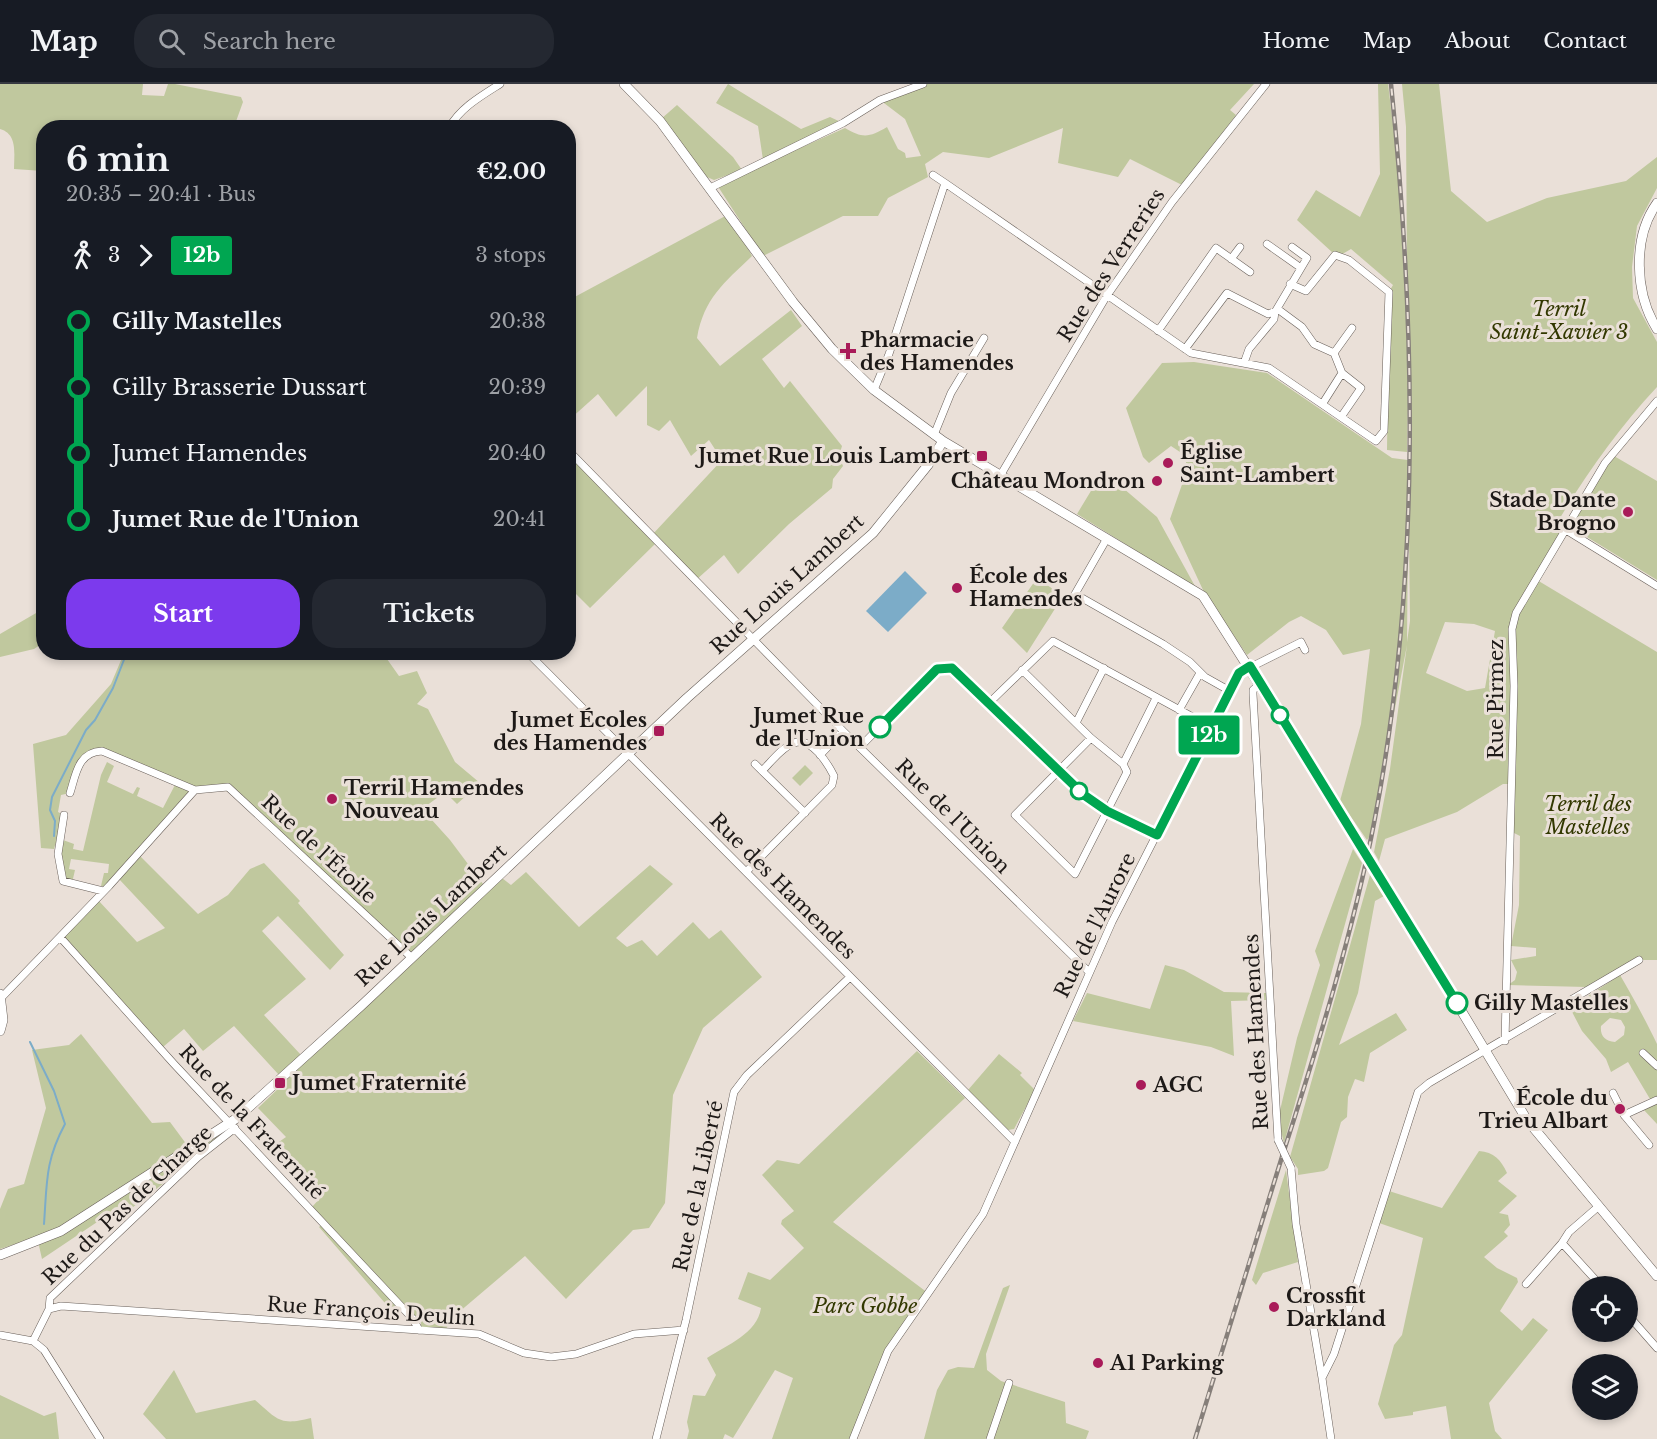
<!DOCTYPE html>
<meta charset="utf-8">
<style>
:root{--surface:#171b24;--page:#242831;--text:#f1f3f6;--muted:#9ea1a6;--line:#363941;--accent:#7c3aed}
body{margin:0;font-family:"Libre Baskerville",serif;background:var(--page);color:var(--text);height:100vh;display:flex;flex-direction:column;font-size:22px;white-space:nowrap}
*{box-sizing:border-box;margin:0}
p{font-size:20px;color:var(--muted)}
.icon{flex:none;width:33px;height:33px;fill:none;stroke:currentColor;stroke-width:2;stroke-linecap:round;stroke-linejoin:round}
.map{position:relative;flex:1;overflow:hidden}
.side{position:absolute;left:36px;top:36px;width:540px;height:540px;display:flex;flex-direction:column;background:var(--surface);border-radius:24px;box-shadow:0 3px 9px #0003}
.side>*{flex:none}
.badge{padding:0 12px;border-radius:4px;font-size:21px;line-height:39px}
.tools{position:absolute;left:1572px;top:1192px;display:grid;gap:12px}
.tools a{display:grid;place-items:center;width:66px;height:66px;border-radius:50%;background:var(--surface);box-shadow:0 3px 9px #0003;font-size:30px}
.map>.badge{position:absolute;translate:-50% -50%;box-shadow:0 0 0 3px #fff}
.legs{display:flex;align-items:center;gap:9px;height:66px;padding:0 30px;font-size:20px}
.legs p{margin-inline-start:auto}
.head{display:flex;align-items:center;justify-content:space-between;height:102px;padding:0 30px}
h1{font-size:33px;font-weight:800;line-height:45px}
.button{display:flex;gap:12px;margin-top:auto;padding:12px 30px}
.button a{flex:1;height:69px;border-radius:24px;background:var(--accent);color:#fff;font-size:24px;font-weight:800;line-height:69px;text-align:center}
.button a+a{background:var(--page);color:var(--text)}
ul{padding:0 30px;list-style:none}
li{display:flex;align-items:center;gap:21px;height:66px;font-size:22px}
li i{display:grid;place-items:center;width:9px;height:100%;margin:0 8px;background:currentColor}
li i::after{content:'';width:15px;height:15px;margin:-8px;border:4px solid;border-radius:50%;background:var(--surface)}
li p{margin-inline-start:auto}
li:first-child i{background:linear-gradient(#0000 50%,currentColor 0)}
li:last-child i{background:linear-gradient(currentColor 50%,#0000 0)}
header{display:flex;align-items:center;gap:36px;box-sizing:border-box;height:84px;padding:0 30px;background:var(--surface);border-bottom:2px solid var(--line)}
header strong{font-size:28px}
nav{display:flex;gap:33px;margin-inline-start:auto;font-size:21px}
.search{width:420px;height:54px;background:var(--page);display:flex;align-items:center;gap:15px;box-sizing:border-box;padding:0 21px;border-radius:24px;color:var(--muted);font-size:22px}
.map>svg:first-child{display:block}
.green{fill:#c0c89e;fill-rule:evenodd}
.water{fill:#7cacc8}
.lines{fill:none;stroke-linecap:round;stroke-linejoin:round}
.stream{stroke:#7cacc8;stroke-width:2}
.street-casing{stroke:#685f59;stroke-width:8}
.secondary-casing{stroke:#685f59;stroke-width:10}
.street{stroke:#fff;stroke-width:7}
.secondary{stroke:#fff;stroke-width:9}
.rail-casing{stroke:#867f7a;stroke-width:4.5}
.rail{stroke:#eae0d8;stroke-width:2;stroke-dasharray:7;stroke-linecap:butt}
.street-bridge-casing{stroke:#685f59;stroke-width:8;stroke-linecap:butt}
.secondary-bridge-casing{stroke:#685f59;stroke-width:10;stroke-linecap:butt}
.street-bridge{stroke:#fff;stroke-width:7}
.secondary-bridge{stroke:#fff;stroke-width:9}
.line-1-casing{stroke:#fff;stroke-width:14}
.line-1{stroke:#00a651;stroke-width:9}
.poi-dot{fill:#a91b59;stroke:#eae0d8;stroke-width:2}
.stop-1-dot{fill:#fff;stroke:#00a651;stroke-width:3}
.labels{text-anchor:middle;stroke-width:6;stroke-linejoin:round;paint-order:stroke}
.street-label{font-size:20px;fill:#1d1917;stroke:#eae0d8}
.park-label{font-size:20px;font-style:italic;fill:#323800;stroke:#eae0d8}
.poi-label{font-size:20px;font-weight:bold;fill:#1d1917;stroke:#eae0d8;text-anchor:start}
.stop-label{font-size:20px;font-weight:bold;fill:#1d1917;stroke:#eae0d8;text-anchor:end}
</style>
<header>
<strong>Map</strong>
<div class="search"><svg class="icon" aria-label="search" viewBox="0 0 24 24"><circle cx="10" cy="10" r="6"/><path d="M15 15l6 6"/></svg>Search here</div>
<nav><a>Home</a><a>Map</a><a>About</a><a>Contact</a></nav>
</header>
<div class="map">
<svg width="1657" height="1355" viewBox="0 0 1657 1355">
<rect width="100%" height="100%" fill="#eae0d8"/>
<path class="green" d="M 0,0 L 143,0 L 142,11 L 164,12 L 168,0 L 175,0 L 241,13 L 243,18 L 234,43 L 44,44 L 43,87 L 14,85 C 14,70 18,50 0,45 Z
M 728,0 L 801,45 L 830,33 L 843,39 L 763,76 L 758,42 L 716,19 Z
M 923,0 L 1254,0 L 1230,26 L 1236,31 L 1184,102 L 1130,75 L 1118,93 L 1058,79 L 1063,44 L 989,74 L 943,68 L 925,80 L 928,93 L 888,114 L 878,132 L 843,132 L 763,172 L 717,101 L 845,44 C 863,55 870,53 887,43 L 898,65 L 905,69 L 906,74 L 921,72 L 905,35 L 880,16 Z
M 1378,0 L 1388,0 L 1402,114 L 1407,186 L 1406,43 L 1402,0 L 1439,0 L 1451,107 L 1487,138 L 1547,114 L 1626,97 L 1657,73 L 1657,104 L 1637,142 L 1632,183 L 1633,214 L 1657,258 L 1657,303 C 1617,346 1584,393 1554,444 L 1560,450 L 1537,496 L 1657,568 L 1657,876 L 1639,876 L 1587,903 L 1508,901 L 1515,896 L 1517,888 L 1511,876 L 1536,872 L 1536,864 L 1511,862 L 1519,821 L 1520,752 L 1514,749 L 1513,700 L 1503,700 L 1457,728 L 1385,755 L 1379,777 L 1374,768 L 1390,685 L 1407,561 L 1371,750 L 1367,756 L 1340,717 L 1361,640 L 1370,565 L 1343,571 L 1326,546 L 1301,532 L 1289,538 L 1247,571 L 1203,506 L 1170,435 L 1186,389 L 1186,372 L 1171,362 L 1149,379 L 1143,373 L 1126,324 L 1162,279 L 1194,278 L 1267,289 L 1392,374 L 1408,376 L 1408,316 L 1407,368 L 1387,366 L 1389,208 L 1393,201 L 1351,165 L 1339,172 L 1333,169 L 1297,136 L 1316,106 L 1360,133 L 1380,90 ZM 1409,453 L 1410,537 L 1407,558 L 1408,453 ZM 1445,538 L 1474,540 L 1495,547 L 1485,604 L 1467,607 L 1426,589 Z
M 677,21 L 733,73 L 742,86 L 714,96 L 707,93 L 661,35 Z
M 729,130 L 752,172 C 724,199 704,214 697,254 L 720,282 L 791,226 L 802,242 L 762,275 L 784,304 L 790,297 L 842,362 L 839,372 L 843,382 L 833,395 L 832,404 L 789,440 L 738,490 L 724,471 L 696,496 L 652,451 L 722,376 L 709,356 L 691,372 L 670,336 L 659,347 L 647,341 L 647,302 L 616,333 L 598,310 L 569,336 L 569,216 Z
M 568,366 L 656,459 L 590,524 L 569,503 Z
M 1614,372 L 1657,397 L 1657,496 L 1574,445 L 1574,431 Z
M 1103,387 L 1157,433 L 1196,504 L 1077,430 Z
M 1037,494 L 1063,512 L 1027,569 L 1002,544 Z
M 43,525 L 43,559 L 34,565 L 0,573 L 0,550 Z
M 124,569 L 392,569 L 387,575 L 399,592 L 417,587 L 427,609 L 417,620 L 428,625 L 455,678 L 480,699 L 457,720 L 445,708 L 422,725 L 450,756 L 486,804 L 502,794 L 511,801 L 526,788 L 579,843 L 650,781 L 673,800 L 616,854 L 627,863 L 642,856 L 657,872 L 693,838 L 709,855 L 721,846 L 762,893 L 703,944 L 673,1011 L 665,1119 L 649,1144 L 633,1146 L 566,1215 L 525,1172 L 452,1234 L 446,1245 L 421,1245 L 421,1239 L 396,1212 L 393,1216 L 395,1222 L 391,1226 L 319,1143 L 326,1137 L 312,1123 L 321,1113 L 276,1060 L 286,1053 L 258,1024 L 283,1000 L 285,996 L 420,869 L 408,867 L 390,856 L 230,708 L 207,703 L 195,706 L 109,802 L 101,802 L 104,789 L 108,789 L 109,780 L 71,775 L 69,785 L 75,786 L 72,799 L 65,795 L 61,774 L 63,756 L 74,760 L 73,765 L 83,767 L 101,691 L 107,678 L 114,682 L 107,698 L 133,710 L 137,703 L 140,704 L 137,712 L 163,724 L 176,699 L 107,668 L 85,671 L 76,679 L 68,706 L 70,709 L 61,711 L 58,728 L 64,731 L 54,765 L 41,764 L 33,660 L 66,651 L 111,600 Z
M 805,681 L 813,689 L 800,702 L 792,694 Z
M 1353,765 L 1362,779 L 1284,1059 L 1278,1035 L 1297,954 L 1320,881 L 1315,867 Z
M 139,771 L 198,830 L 228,811 L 250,785 L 264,779 L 300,817 L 298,819 L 344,871 L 330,886 L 278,832 L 262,847 L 306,895 L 264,931 L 301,971 L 279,991 L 234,942 L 203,967 L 184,945 L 163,963 L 63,853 L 98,816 L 137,858 L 165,844 L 118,794 Z
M 1370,791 L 1384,812 L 1375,817 L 1358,909 L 1339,961 L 1396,929 L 1407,946 L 1370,969 L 1364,998 L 1355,995 L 1348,1013 L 1347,1033 L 1341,1038 L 1328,1084 L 1324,1087 L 1298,1091 L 1298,1085 L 1290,1073 Z
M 1165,881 L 1184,886 L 1224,908 L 1266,909 L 1266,916 L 1231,917 L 1234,972 L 1211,963 L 1073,937 L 1087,909 L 1150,925 Z
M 1620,891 C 1633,913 1647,939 1657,960 C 1657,968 1657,1026 1657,1040 L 1643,1025 L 1650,1015 L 1628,978 L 1611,988 L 1606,975 L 1582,947 L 1570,924 ZM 1610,934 L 1621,936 L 1625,943 L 1624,951 L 1615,958 C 1605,957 1600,952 1601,942 Z
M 81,950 L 152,1039 L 170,1038 L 190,1065 L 232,1046 L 128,1127 L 121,1122 L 42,1175 L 37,1153 L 0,1165 L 0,1125 L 8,1105 L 24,1100 L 46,1024 L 32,966 L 69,961 Z
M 917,967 L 965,1014 L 833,1138 L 928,1209 L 888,1267 L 853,1355 L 772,1355 L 793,1294 L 775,1286 L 733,1354 L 725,1350 L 723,1355 L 687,1355 L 689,1347 L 687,1338 L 693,1311 L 705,1312 L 716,1291 L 707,1274 C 728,1260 757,1250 761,1224 L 738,1215 L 748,1188 L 770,1196 L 804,1164 L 781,1140 L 782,1136 L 794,1127 L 762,1091 L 777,1076 L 799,1080 Z
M 999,970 L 1022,989 L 1020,991 L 1035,1006 L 1014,1045 L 1008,1046 L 968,1006 Z
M 1479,1067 C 1494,1068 1501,1076 1507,1089 L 1498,1097 L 1517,1112 L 1499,1129 L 1508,1131 L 1510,1141 L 1504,1148 L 1508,1152 L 1484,1173 L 1497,1184 L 1517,1194 L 1518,1198 L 1500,1227 L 1522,1247 L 1533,1234 L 1548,1246 L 1489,1319 L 1495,1347 L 1502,1355 L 1451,1355 L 1446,1322 L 1413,1328 L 1413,1331 L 1385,1335 L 1378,1320 L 1394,1261 L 1402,1251 L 1423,1154 L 1379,1139 L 1389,1107 L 1442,1124 Z
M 1286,1086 L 1298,1178 L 1263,1189 L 1256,1201 L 1252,1196 Z
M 1010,1201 L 986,1270 L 987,1286 L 1001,1297 L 1065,1318 L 1066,1339 L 1089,1347 L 1086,1355 L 924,1355 L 937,1306 L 948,1286 L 958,1283 L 974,1284 L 1003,1204 Z
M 174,1286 L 196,1329 L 255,1316 C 278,1336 280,1342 311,1334 L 314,1355 L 166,1355 L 143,1330 Z
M 0,1311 L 44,1332 L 56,1328 L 59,1355 L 0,1355 Z"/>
<path class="water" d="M 905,487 L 927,509 L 888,548 L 866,527 Z"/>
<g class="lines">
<path class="stream" d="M 54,752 L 55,737 L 50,726 L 52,713 L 86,646 L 95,636 L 113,604 L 127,568
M 30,958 L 54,1007 L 65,1040 C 45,1077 47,1099 44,1140"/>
<defs>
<path id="street" d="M 449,44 C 460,24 481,12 500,0
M 933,91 L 945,99
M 710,104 L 843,39 L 880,16 L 923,0
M 1267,160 L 1301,184
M 1231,175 L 1240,163
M 1158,247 L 1216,164 L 1250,188
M 1185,265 L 1227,209 L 1268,230 L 1279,226 L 1302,243 L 1314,260 L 1334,269 L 1342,289 L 1323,319
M 1334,269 L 1352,244
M 1244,279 L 1249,265 L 1274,235 L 1275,228 L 1307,174 L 1292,163
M 874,306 L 889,270 L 945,99 L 1191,269 L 1269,284 L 1376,357 L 1384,347 L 1389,208 L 1349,176 L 1335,171 L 1306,207 L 1290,200
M 1341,333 L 1361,304 L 1342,289
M 934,351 L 951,309 L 984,254
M 568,366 L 843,647 L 1089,888
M 1000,392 L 1106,213 L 1172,118 L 1266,0
M 1566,446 L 1657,502
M 1106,456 L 1075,510 L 1163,560 L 1190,578 L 1205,593 L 1230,607
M 527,568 L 1015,1058
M 1022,586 L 1091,654 L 1123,680 L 1127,688 L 1075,790 L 1015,731 L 1091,654
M 1261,599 L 1253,606 L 1253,610 L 1278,1056
M 989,619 L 1053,557 L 1213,644
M 1179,626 L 1200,589
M 1076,639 L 1104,584
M 860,663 L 937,585 L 952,584 L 1084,711 L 1107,727 L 1157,751
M 820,671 L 843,647
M 755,680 L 805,729
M 1123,680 L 1156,614
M 70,709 C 76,690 78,668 102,667 L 195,706
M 64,731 L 58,770 L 63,797 L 103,807
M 746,788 L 832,701 L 834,692 C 828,680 811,652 794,659 C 782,663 771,678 762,687
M 60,853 L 174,980 L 413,1235 L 419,1246
M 1,914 L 109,802 L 195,706 L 228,703 L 412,874
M 1505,957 L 1514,602 L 1512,545 L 1516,529 L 1605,379 L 1657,317
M 1643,969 L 1657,982
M 1613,1009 L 1624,1031 L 1649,1061
M 1624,1031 L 1657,1016
M 1291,1084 L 1296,1140 L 1322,1294
M 1599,1122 L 1569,1148 L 1562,1159 L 1602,1203
M 1526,1200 L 1562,1159
M 49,1225 L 61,1222 L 479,1250 L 524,1269 L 551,1273 L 576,1270 L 634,1250 L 684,1246
M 1628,1231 L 1657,1264
M 0,1251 L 33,1257 L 44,1266 L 100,1355
M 33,1257 L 49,1225 L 50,1214 L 198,1073 L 235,1044
M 656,1355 L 686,1236 L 734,1008 L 747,991 L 850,893
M 853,1355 L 888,1267 L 983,1130 L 1112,838 L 1239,589 L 1301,558 L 1305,566
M 990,1355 L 1009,1299
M 1331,1355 L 1322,1294 L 1334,1270 L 1418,1008 L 1429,999 L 1639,876"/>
<path id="secondary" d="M 624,0 L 660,37 L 793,218 L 832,265 L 874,306 L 943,357 L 1203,512 L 1337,723
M 1657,119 C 1632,154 1635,210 1657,245
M 1390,808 L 1527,1036 L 1657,1192
M 0,910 L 3,936 L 0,947
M 0,1171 L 61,1147 L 237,1034 L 362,921 L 687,614 L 873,449 L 928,381 L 943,357"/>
</defs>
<use href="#street" class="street-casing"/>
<use href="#secondary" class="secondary-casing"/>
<use href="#street" class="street"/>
<use href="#secondary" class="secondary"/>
<defs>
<path id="rail" d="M 1195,1355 C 1223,1262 1252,1169 1281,1076 C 1317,964 1353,850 1375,734 C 1421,492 1416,244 1391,0"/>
</defs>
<use href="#rail" class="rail-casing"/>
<use href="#rail" class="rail"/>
<defs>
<path id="street-bridge" d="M 1278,1056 L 1291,1084"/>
<path id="secondary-bridge" d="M 1337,723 L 1390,808"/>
</defs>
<use href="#street-bridge" class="street-bridge-casing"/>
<use href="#secondary-bridge" class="secondary-bridge-casing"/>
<use href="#street-bridge" class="street-bridge"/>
<use href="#secondary-bridge" class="secondary-bridge"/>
</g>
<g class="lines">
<defs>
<path id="line-1" d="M 880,643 L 937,585 L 952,584 L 1084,711 L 1107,727 L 1157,751 L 1239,589 L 1250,582 L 1457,919"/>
</defs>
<use href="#line-1" class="line-1-casing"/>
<use href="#line-1" class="line-1"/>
</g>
<g class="poi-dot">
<path d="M845 258h6v6h6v6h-6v6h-6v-6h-6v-6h6z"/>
<rect x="976" y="366" width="12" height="12" rx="3"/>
<circle cx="1168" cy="379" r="6"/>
<circle cx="1157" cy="397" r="6"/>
<circle cx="1628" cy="428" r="6"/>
<circle cx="957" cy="504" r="6"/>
<rect x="653" y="641" width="12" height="12" rx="3"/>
<circle cx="332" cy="715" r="6"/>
<rect x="274" y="993" width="12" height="12" rx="3"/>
<circle cx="1141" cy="1001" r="6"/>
<circle cx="1620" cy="1025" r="6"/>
<circle cx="1274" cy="1223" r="6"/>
<circle cx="1098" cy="1279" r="6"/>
</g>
<g class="stop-1-dot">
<circle cx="1280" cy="631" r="8"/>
<circle cx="880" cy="643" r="10"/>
<circle cx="1079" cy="707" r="8"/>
<circle cx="1457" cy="919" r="10"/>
</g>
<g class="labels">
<g class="street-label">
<text transform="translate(1111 181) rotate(-57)" y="7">Rue des Verreries</text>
<text transform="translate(787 500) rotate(-42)" y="7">Rue Louis Lambert</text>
<text transform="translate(1496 615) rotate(-90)" y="7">Rue Pirmez</text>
<text transform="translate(953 732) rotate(45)" y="7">Rue de l'Union</text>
<text transform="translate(319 765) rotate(43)" y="7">Rue de l'Étoile</text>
<text transform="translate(783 802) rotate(45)" y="7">Rue des Hamendes</text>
<text transform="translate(431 831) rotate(-43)" y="7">Rue Louis Lambert</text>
<text transform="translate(1095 841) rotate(-64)" y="7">Rue de l'Aurore</text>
<text transform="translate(1256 948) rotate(-93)" y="7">Rue des Hamendes</text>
<text transform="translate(252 1038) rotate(47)" y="7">Rue de la Fraternité</text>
<text transform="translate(698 1102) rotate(-78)" y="7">Rue de la Liberté</text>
<text transform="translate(127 1121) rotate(-43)" y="7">Rue du Pas de Charge</text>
<text transform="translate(371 1227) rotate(4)" y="7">Rue François Deulin</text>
</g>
<g class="park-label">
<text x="1559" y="232">Terril<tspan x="1559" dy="23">Saint-Xavier 3</tspan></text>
<text x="1588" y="727">Terril des<tspan x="1588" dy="23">Mastelles</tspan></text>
<text x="865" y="1229">Parc Gobbe</text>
</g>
<g class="poi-label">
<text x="860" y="263">Pharmacie<tspan x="860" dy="23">des Hamendes</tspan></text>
<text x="1180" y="375">Église<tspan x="1180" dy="23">Saint-Lambert</tspan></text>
<text x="970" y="379" text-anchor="end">Jumet Rue Louis Lambert</text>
<text x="1145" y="404" text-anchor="end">Château Mondron</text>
<text x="1616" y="423" text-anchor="end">Stade Dante<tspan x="1616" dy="23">Brogno</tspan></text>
<text x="969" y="499">École des<tspan x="969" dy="23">Hamendes</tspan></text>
<text x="647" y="643" text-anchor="end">Jumet Écoles<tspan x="647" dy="23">des Hamendes</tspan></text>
<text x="344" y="711">Terril Hamendes<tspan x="344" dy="23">Nouveau</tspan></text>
<text x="292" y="1006">Jumet Fraternité</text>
<text x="1153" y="1008">AGC</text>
<text x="1608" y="1021" text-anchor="end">École du<tspan x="1608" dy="23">Trieu Albart</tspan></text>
<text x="1286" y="1219">Crossfit<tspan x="1286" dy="23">Darkland</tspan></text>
<text x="1110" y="1286">A1 Parking</text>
</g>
<g class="stop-label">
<text x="864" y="639">Jumet Rue<tspan x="864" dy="23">de l'Union</tspan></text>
<text x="1474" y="926" text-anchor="start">Gilly Mastelles</text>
</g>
</g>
</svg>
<div class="tools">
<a><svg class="icon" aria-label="locate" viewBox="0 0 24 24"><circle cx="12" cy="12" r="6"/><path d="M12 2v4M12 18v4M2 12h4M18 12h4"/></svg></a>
<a><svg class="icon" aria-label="layers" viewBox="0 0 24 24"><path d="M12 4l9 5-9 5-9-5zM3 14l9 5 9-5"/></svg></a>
</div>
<b class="badge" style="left:1209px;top:651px;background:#00a651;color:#fff">12b</b>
<section class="side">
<div class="head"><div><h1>6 min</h1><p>20:35 – 20:41 · Bus</p></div><b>€2.00</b></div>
<div class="legs"><svg class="icon" aria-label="walk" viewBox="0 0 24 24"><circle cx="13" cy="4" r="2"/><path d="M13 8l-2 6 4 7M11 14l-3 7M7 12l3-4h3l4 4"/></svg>3<svg class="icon" aria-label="forward" viewBox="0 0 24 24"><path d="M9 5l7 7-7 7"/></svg><b class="badge" style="background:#00a651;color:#fff">12b</b><p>3 stops</p></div>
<ul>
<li><i style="color:#00a651"></i><b>Gilly Mastelles</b><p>20:38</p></li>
<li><i style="color:#00a651"></i><span>Gilly Brasserie Dussart</span><p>20:39</p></li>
<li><i style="color:#00a651"></i><span>Jumet Hamendes</span><p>20:40</p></li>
<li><i style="color:#00a651"></i><b>Jumet Rue de l'Union</b><p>20:41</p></li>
</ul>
<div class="button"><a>Start</a><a>Tickets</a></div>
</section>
</div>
